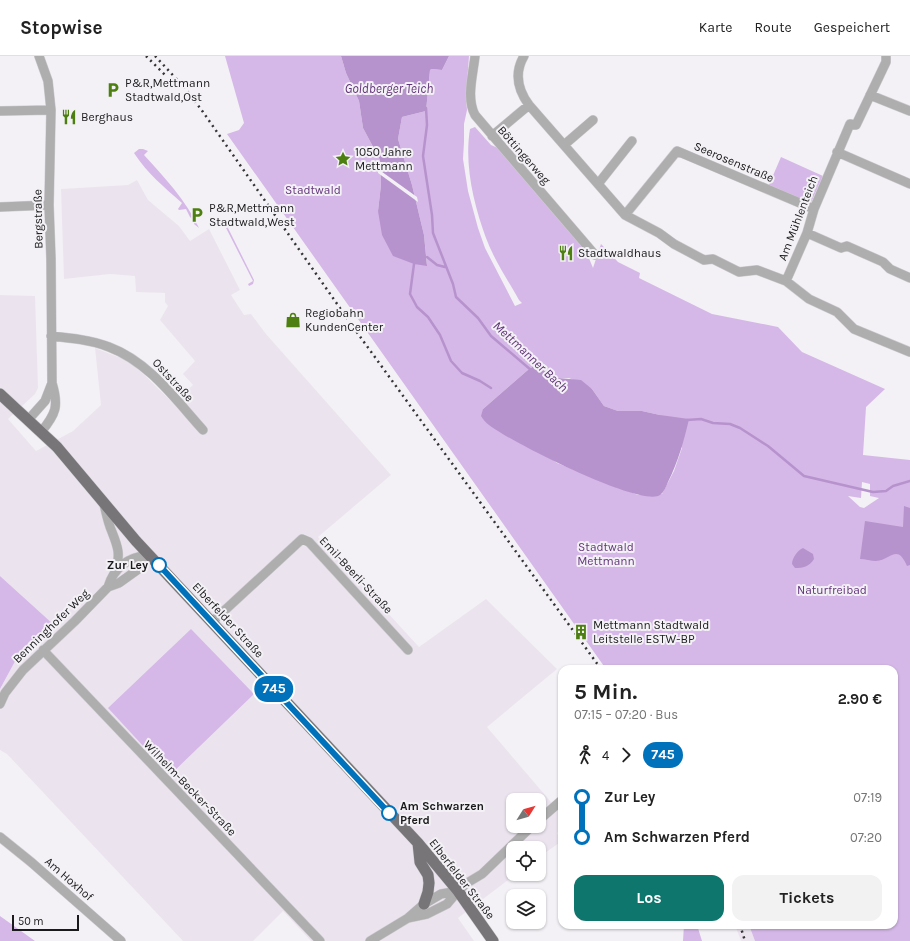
<!DOCTYPE html>
<html lang="de">
<meta charset="utf-8">
<style>
:root{--surface:#fff;--page:#f2f2f2;--text:#222;--muted:#767676;--line:#e0e0e0;--accent:#0f766e}
body{margin:0;font-family:Karla,sans-serif;background:var(--page);color:var(--text);height:100vh;display:flex;flex-direction:column;font-size:15px;white-space:nowrap}
*{box-sizing:border-box;margin:0}
p{font-size:13px;color:var(--muted)}
.icon{flex:none;width:22px;height:22px;fill:none;stroke:currentColor;stroke-width:2;stroke-linecap:round;stroke-linejoin:round}
.map{position:relative;flex:1;overflow:hidden}
.side{position:absolute;left:558px;top:609px;width:340px;height:264px;display:flex;flex-direction:column;background:var(--surface);border-radius:12px;box-shadow:0 1px 3px #0004}
.side>*{flex:none}
.badge{padding:0 8px;border-radius:13px;font-size:14px;line-height:26px}
.needle{width:26px;rotate:53deg}
.buttons{position:absolute;left:506px;top:737px;display:grid;gap:8px}
.buttons a{display:grid;place-items:center;width:40px;height:40px;border-radius:8px;background:var(--surface);box-shadow:0 1px 3px #0004;font-size:20px}
.scale{position:absolute;left:12px;bottom:10px;width:67px;box-sizing:border-box;padding-left:4px;border:2px solid #1a191b;border-top:0;font-size:11px;line-height:14px;white-space:nowrap;color:#1a191b;-webkit-text-stroke:3px #f3f1f5;paint-order:stroke}
.map>.badge{position:absolute;translate:-50% -50%;box-shadow:0 0 0 2px #fff}
.legs{display:flex;align-items:center;gap:6px;height:44px;padding:0 16px;font-size:13px}
.legs p{margin-inline-start:auto}
.head{display:flex;align-items:center;justify-content:space-between;height:68px;padding:0 16px}
h1{font-size:22px;font-weight:700;line-height:30px}
.primary-button{display:flex;gap:8px;margin-top:auto;padding:8px 16px}
.primary-button a{flex:1;height:46px;border-radius:12px;background:var(--accent);color:#fff;font-size:16px;font-weight:700;line-height:46px;text-align:center}
.primary-button a+a{background:var(--page);color:var(--text)}
ul{padding:0 16px;list-style:none}
li{display:flex;align-items:center;gap:14px;height:40px;font-size:15px}
li i{display:grid;place-items:center;width:6px;height:100%;margin:0 5px;background:currentColor}
li i::after{content:'';width:10px;height:10px;margin:-5px;border:3px solid;border-radius:50%;background:var(--surface)}
li p{margin-inline-start:auto}
li:first-child i{background:linear-gradient(#0000 50%,currentColor 0)}
li:last-child i{background:linear-gradient(currentColor 50%,#0000 0)}
header{display:flex;align-items:center;gap:24px;box-sizing:border-box;height:56px;padding:0 20px;background:var(--surface);border-bottom:1px solid var(--line)}
header strong{font-size:19px}
nav{display:flex;gap:22px;margin-inline-start:auto;font-size:14px}
.map>svg:first-child{display:block}
.built{fill:#ebe4ef;fill-rule:evenodd}
.green{fill:#d5b8e7;fill-rule:evenodd}
.water{fill:#b793cd}
.pier{fill:#f3f1f5}
.lines{fill:none;stroke-linecap:round;stroke-linejoin:round}
.stream{stroke:#b793cd;stroke-width:2.5}
.minor-casing{stroke:#d0ced2;stroke-width:10}
.major-casing{stroke:#d0ced2;stroke-width:12}
.minor{stroke:#afaeaf;stroke-width:9}
.major{stroke:#777578;stroke-width:11}
.rail{stroke:#343335;stroke-width:2.5;stroke-dasharray:2 4;stroke-linecap:butt}
.line-1-casing{stroke:#fff;stroke-width:9}
.line-1{stroke:#0072bc;stroke-width:6}
.stop-1-dot{fill:#fff;stroke:#0072bc;stroke-width:2}
.labels{text-anchor:middle;stroke-width:4;stroke-linejoin:round;paint-order:stroke}
.poi-label{font-size:12px;fill:#1a191b;stroke:#f3f1f5;text-anchor:start}
.street-label{font-size:12px;fill:#1a191b;stroke:#f3f1f5}
.park-label{font-size:12px;fill:#62347b;stroke:#f3f1f5}
.stop-label{font-size:12px;font-weight:bold;fill:#1a191b;stroke:#f3f1f5;text-anchor:end}
.water-label{font-size:13px;font-style:italic;fill:#61337a;stroke:#f3f1f5}
</style>
<header>
<strong>Stopwise</strong>
<nav><a>Karte</a><a>Route</a><a>Gespeichert</a></nav>
</header>
<div class="map">
<svg width="910" height="885" viewBox="0 0 910 885">
<rect width="100%" height="100%" fill="#f3f1f5"/>
<path class="built" d="M 137,124 L 148,144 L 179,170 L 190,185 L 209,173 L 240,234 L 231,239 L 244,259 L 251,258 L 266,278 L 391,419 L 318,481 L 419,591 L 486,543 L 557,613 L 487,671 L 562,759 L 562,773 L 557,777 L 562,785 L 539,801 L 539,792 L 513,792 L 513,818 L 516,818 L 458,862 L 474,885 L 311,885 L 283,855 L 253,885 L 183,885 L 7,698 L 0,694 L 0,633 L 19,598 L 53,568 L 0,520 L 0,239 L 35,240 L 38,332 L 35,338 L 8,363 L 36,395 L 73,375 L 101,349 L 95,292 L 131,306 L 173,347 L 193,329 L 183,318 L 195,305 L 160,264 L 168,250 L 165,246 L 165,237 L 136,236 L 135,220 L 110,218 L 64,223 L 61,133 L 128,129 ZM 513,744 L 539,744 L 539,770 L 513,770 Z
M 735,869 L 749,869 L 755,885 L 741,885 Z"/>
<path class="green" d="M 225,0 L 341,0 L 346,17 L 359,45 L 363,72 L 380,104 L 381,129 L 378,155 L 427,209 L 424,179 L 412,129 L 398,83 L 402,61 L 426,55 L 430,14 L 432,13 L 442,14 L 449,0 L 469,0 L 466,41 L 467,54 L 464,68 L 464,86 L 463,103 L 468,135 L 478,172 L 485,192 L 515,250 L 522,247 L 519,244 C 508,224 494,204 486,182 C 474,149 464,109 470,73 L 475,71 L 491,89 L 500,93 L 586,195 L 593,212 L 601,188 L 618,206 L 640,217 L 639,222 L 712,258 L 778,271 L 802,296 L 885,333 L 866,351 L 863,399 L 910,404 L 910,885 L 755,885 L 749,869 L 894,869 L 894,613 L 606,613 L 227,78 L 239,74 L 244,67 ZM 536,309 L 558,322 L 569,322 L 592,333 L 604,350 L 618,355 L 642,355 L 660,359 L 682,392 L 674,415 L 662,438 L 638,439 L 557,407 L 483,353 L 529,313 ZM 862,426 L 870,428 L 870,440 L 879,442 L 864,452 L 860,451 L 848,440 L 861,442 Z
M 139,93 L 143,93 L 148,95 L 144,99 C 164,121 186,144 199,172 L 194,168 L 194,165 L 190,161 L 186,153 L 179,154 L 178,153 L 182,147 C 165,132 147,117 134,97 Z
M 781,101 L 823,120 L 810,149 L 768,131 Z
M 224,164 L 254,224 L 253,228 L 249,230 L 248,228 L 253,225 L 223,166 L 218,168 L 217,167 Z
M 0,520 L 53,568 L 19,598 L 0,633 Z
M 191,573 L 254,638 L 170,719 L 108,652 Z
M 0,860 L 35,885 L 0,885 Z
M 684,869 L 697,869 L 702,885 L 683,885 Z"/>
<path class="water" d="M 341,0 L 449,0 L 442,14 L 432,13 L 430,14 L 426,55 L 402,61 L 398,83 L 412,129 L 424,179 L 427,210 L 414,208 L 393,200 L 382,179 L 378,155 L 381,129 L 380,104 L 363,72 L 359,45 L 346,17 Z
M 536,309 L 558,322 L 581,324 L 592,333 L 604,350 L 618,355 L 642,355 L 660,359 L 689,363 C 684,385 678,406 668,426 C 666,431 664,436 660,439 C 641,452 509,385 489,369 C 486,367 483,363 481,360 L 483,353 L 529,313 Z
M 904,450 L 910,452 L 910,509 L 907,510 C 897,487 891,504 876,505 C 871,505 865,503 860,503 L 865,465 L 903,471 Z
M 803,492 L 813,498 L 814,503 C 809,511 803,512 795,512 L 792,508 C 792,502 798,494 803,492 Z"/>
<path class="pier" d="M 378,113 L 417,141 L 418,146 L 378,117 Z"/>
<g class="lines">
<path class="stream" d="M 426,52 L 427,69 L 423,100 L 432,159 L 433,177 L 453,228 L 456,241 L 478,262 L 491,280 L 531,314
M 427,201 L 437,209 L 445,211
M 414,208 L 410,238 L 417,251 L 428,261 L 440,279 L 451,305 L 462,317 L 480,325 L 491,332
M 687,364 L 701,363 L 713,367 L 730,368 L 740,372 L 768,390 L 804,420 L 873,436 L 886,435 L 893,430 L 910,425"/>
<defs>
<path id="minor" d="M 39,0 L 48,25 L 51,54 L 49,149 L 51,203 L 52,327 C 59,350 56,358 41,376
M 475,0 C 473,19 466,42 475,59 L 595,199
M 524,0 C 514,17 518,34 529,49
M 870,39 L 910,55
M 0,55 L 51,54
M 492,80 L 529,49 L 625,159 L 659,177 L 674,188 L 704,204 L 713,203 L 739,216 L 757,214 L 786,225 L 809,243 L 837,256 L 854,273 L 910,296
M 564,89 L 593,64
M 837,96 L 910,128
M 598,128 L 632,85
M 0,151 L 49,149
M 625,159 L 677,95 L 814,153
M 807,177 L 841,192 L 847,190 L 883,206 L 890,213 L 910,222
M 786,225 L 807,177 L 814,153 L 850,68 L 856,69 L 886,6 L 886,0
M 51,280 C 71,282 91,284 109,291 C 149,306 175,343 203,374
M 28,364 L 45,345 L 52,327
M 104,448 C 106,457 108,467 112,476 C 118,491 121,499 115,516
M 108,531 C 114,511 129,501 149,499
M 212,566 L 302,483 L 309,486 L 408,594
M 43,594 L 320,885
M 0,648 L 5,637 L 23,614 L 75,565 L 108,531 L 119,527 L 140,512 L 149,499
M 539,764 L 562,744
M 0,781 L 31,806 L 121,885
M 408,862 L 427,858 L 447,848 L 458,835 L 467,827 L 482,818 L 532,770
M 370,885 L 408,862 L 424,848 L 441,838 L 458,835"/>
<path id="major" d="M 0,338 L 57,391 L 136,485 L 418,787 L 458,835 L 493,885
M 418,787 L 420,806 L 428,819 L 429,827 L 428,836 L 424,848"/>
</defs>
<use href="#minor" class="minor-casing"/>
<use href="#major" class="major-casing"/>
<use href="#minor" class="minor"/>
<use href="#major" class="major"/>
<path class="rail" d="M 146,0 L 165,19
M 155,0 L 184,31 L 203,56 L 356,275 L 601,613
M 740,869 L 745,885"/>
</g>
<g class="lines">
<defs>
<path id="line-1" d="M 159,509 L 389,757"/>
</defs>
<use href="#line-1" class="line-1-casing"/>
<use href="#line-1" class="line-1"/>
</g>
<defs>
<symbol id="parking-bare" viewBox="-9 -9 18 18"><path d="M-3.5-5.5H1a3.5 3.5 0 0 1 0 7H-1V5.5H-3.5ZM-1-3.4V-.6H.8a1.4 1.4 0 0 0 0-2.8Z" fill="#4d7f10" stroke="#f3f1f5" stroke-width="2.5" paint-order="stroke"/></symbol>
<symbol id="restaurant-bare" viewBox="-9 -9 18 18"><path d="M-5-6h1v4h1v-4h1v4h1v-4h1v5L-1.5 .5V6h-2V.5L-5-1ZM5-6V6H3V1.5H1.5Q1.5-4 5-6Z" fill="#4d7f10" stroke="#f3f1f5" stroke-width="2.5" paint-order="stroke"/></symbol>
<symbol id="sight-bare" viewBox="-9 -9 18 18"><path d="M0-6L1.8-2.2L6-1.7L2.9 1.2L3.7 5.4L0 3.3L-3.7 5.4L-2.9 1.2L-6-1.7L-1.8-2.2Z" fill="#4d7f10" stroke="#f3f1f5" stroke-width="2.5" paint-order="stroke"/></symbol>
<symbol id="shop-bare" viewBox="-9 -9 18 18"><path d="M-5-2.5h2.3a2.7 3.5 0 0 1 5.4 0H5L5.5 6h-11ZM-1.5-2.5h3a1.5 2.3 0 0 0-3 0Z" fill="#4d7f10" stroke="#f3f1f5" stroke-width="2.5" paint-order="stroke"/></symbol>
<symbol id="building-bare" viewBox="-9 -9 18 18"><path d="M-4-6H4V6H1V3H-1V6H-4ZM-2.5-4.3h1.7v1.8h-1.7ZM.8-4.3h1.7v1.8H.8ZM-2.5-1h1.7V.8h-1.7ZM.8-1h1.7V.8H.8Z" fill="#4d7f10" stroke="#f3f1f5" stroke-width="2.5" paint-order="stroke"/></symbol>
</defs>
<g fill-rule="evenodd">
<use href="#parking-bare" x="102" y="23" width="22" height="22"/>
<use href="#restaurant-bare" x="58" y="50" width="22" height="22"/>
<use href="#sight-bare" x="332" y="92" width="22" height="22"/>
<use href="#parking-bare" x="186" y="148" width="22" height="22"/>
<use href="#restaurant-bare" x="555" y="186" width="22" height="22"/>
<use href="#shop-bare" x="282" y="253" width="22" height="22"/>
<use href="#building-bare" x="570" y="565" width="22" height="22"/>
</g>
<g class="stop-1-dot">
<circle cx="159" cy="509" r="7"/>
<circle cx="389" cy="757" r="7"/>
</g>
<g class="labels">
<g class="poi-label">
<text x="125" y="31">P&amp;R,Mettmann<tspan x="125" dy="14">Stadtwald,Ost</tspan></text>
<text x="81" y="65">Berghaus</text>
<text x="355" y="100">1050 Jahre<tspan x="355" dy="14">Mettmann</tspan></text>
<text x="209" y="156">P&amp;R,Mettmann<tspan x="209" dy="14">Stadtwald,West</tspan></text>
<text x="578" y="201">Stadtwaldhaus</text>
<text x="305" y="261">Regiobahn<tspan x="305" dy="14">KundenCenter</tspan></text>
<text x="593" y="573">Mettmann Stadtwald<tspan x="593" dy="14">Leitstelle ESTW-BP</tspan></text>
</g>
<g class="street-label">
<text transform="translate(524 99) rotate(49)" y="4">Böttingerweg</text>
<text transform="translate(734 106) rotate(23)" y="4">Seerosenstraße</text>
<text transform="translate(798 162) rotate(-69)" y="4">Am Mühlenteich</text>
<text transform="translate(38 163) rotate(-91)" y="4">Bergstraße</text>
<text transform="translate(173 324) rotate(47)" y="4">Oststraße</text>
<text transform="translate(356 519) rotate(47)" y="4">Emil-Beerli-Straße</text>
<text transform="translate(228 564) rotate(47)" y="4">Elberfelder Straße</text>
<text transform="translate(51 570) rotate(-44)" y="4">Benninghofer Weg</text>
<text transform="translate(190 732) rotate(46)" y="4">Wilhelm-Becker-Straße</text>
<text transform="translate(69 823) rotate(41)" y="4">Am Hoxhof</text>
<text transform="translate(462 823) rotate(52)" y="4">Elberfelder Straße</text>
</g>
<g class="park-label">
<text x="313" y="138">Stadtwald</text>
<text x="606" y="495">Stadtwald<tspan x="606" dy="14">Mettmann</tspan></text>
<text x="832" y="538">Naturfreibad</text>
</g>
<g class="stop-label">
<text x="148" y="513">Zur Ley</text>
<text x="400" y="754" text-anchor="start">Am Schwarzen<tspan x="400" dy="14">Pferd</tspan></text>
</g>
<g class="water-label">
<text x="389" y="37">Goldberger Teich</text>
<text transform="translate(531 300) rotate(43)" y="5">Mettmanner Bach</text>
</g>
</g>
</svg>
<div class="buttons">
<a><svg class="needle" viewBox="-14 -14 28 28"><path d="M0-13l5 13h-10z" fill="#e53935"/><path d="M0 13l5-13h-10z" fill="#767676"/></svg></a>
<a><svg class="icon" aria-label="locate" viewBox="0 0 24 24"><circle cx="12" cy="12" r="6"/><path d="M12 2v4M12 18v4M2 12h4M18 12h4"/></svg></a>
<a><svg class="icon" aria-label="layers" viewBox="0 0 24 24"><path d="M12 4l9 5-9 5-9-5zM3 14l9 5 9-5"/></svg></a>
</div>
<div class="scale">50 m</div>
<b class="badge" style="left:274px;top:633px;background:#0072bc;color:#fff">745</b>
<section class="side">
<div class="head"><div><h1>5 Min.</h1><p>07:15 – 07:20 · Bus</p></div><b>2.90 €</b></div>
<div class="legs"><svg class="icon" aria-label="walk" viewBox="0 0 24 24"><circle cx="13" cy="4" r="2"/><path d="M13 8l-2 6 4 7M11 14l-3 7M7 12l3-4h3l4 4"/></svg>4<svg class="icon" aria-label="forward" viewBox="0 0 24 24"><path d="M9 5l7 7-7 7"/></svg><b class="badge" style="background:#0072bc;color:#fff">745</b></div>
<ul>
<li><i style="color:#0072bc"></i><b>Zur Ley</b><p>07:19</p></li>
<li><i style="color:#0072bc"></i><b>Am Schwarzen Pferd</b><p>07:20</p></li>
</ul>
<div class="primary-button"><a>Los</a><a>Tickets</a></div>
</section>
</div>
